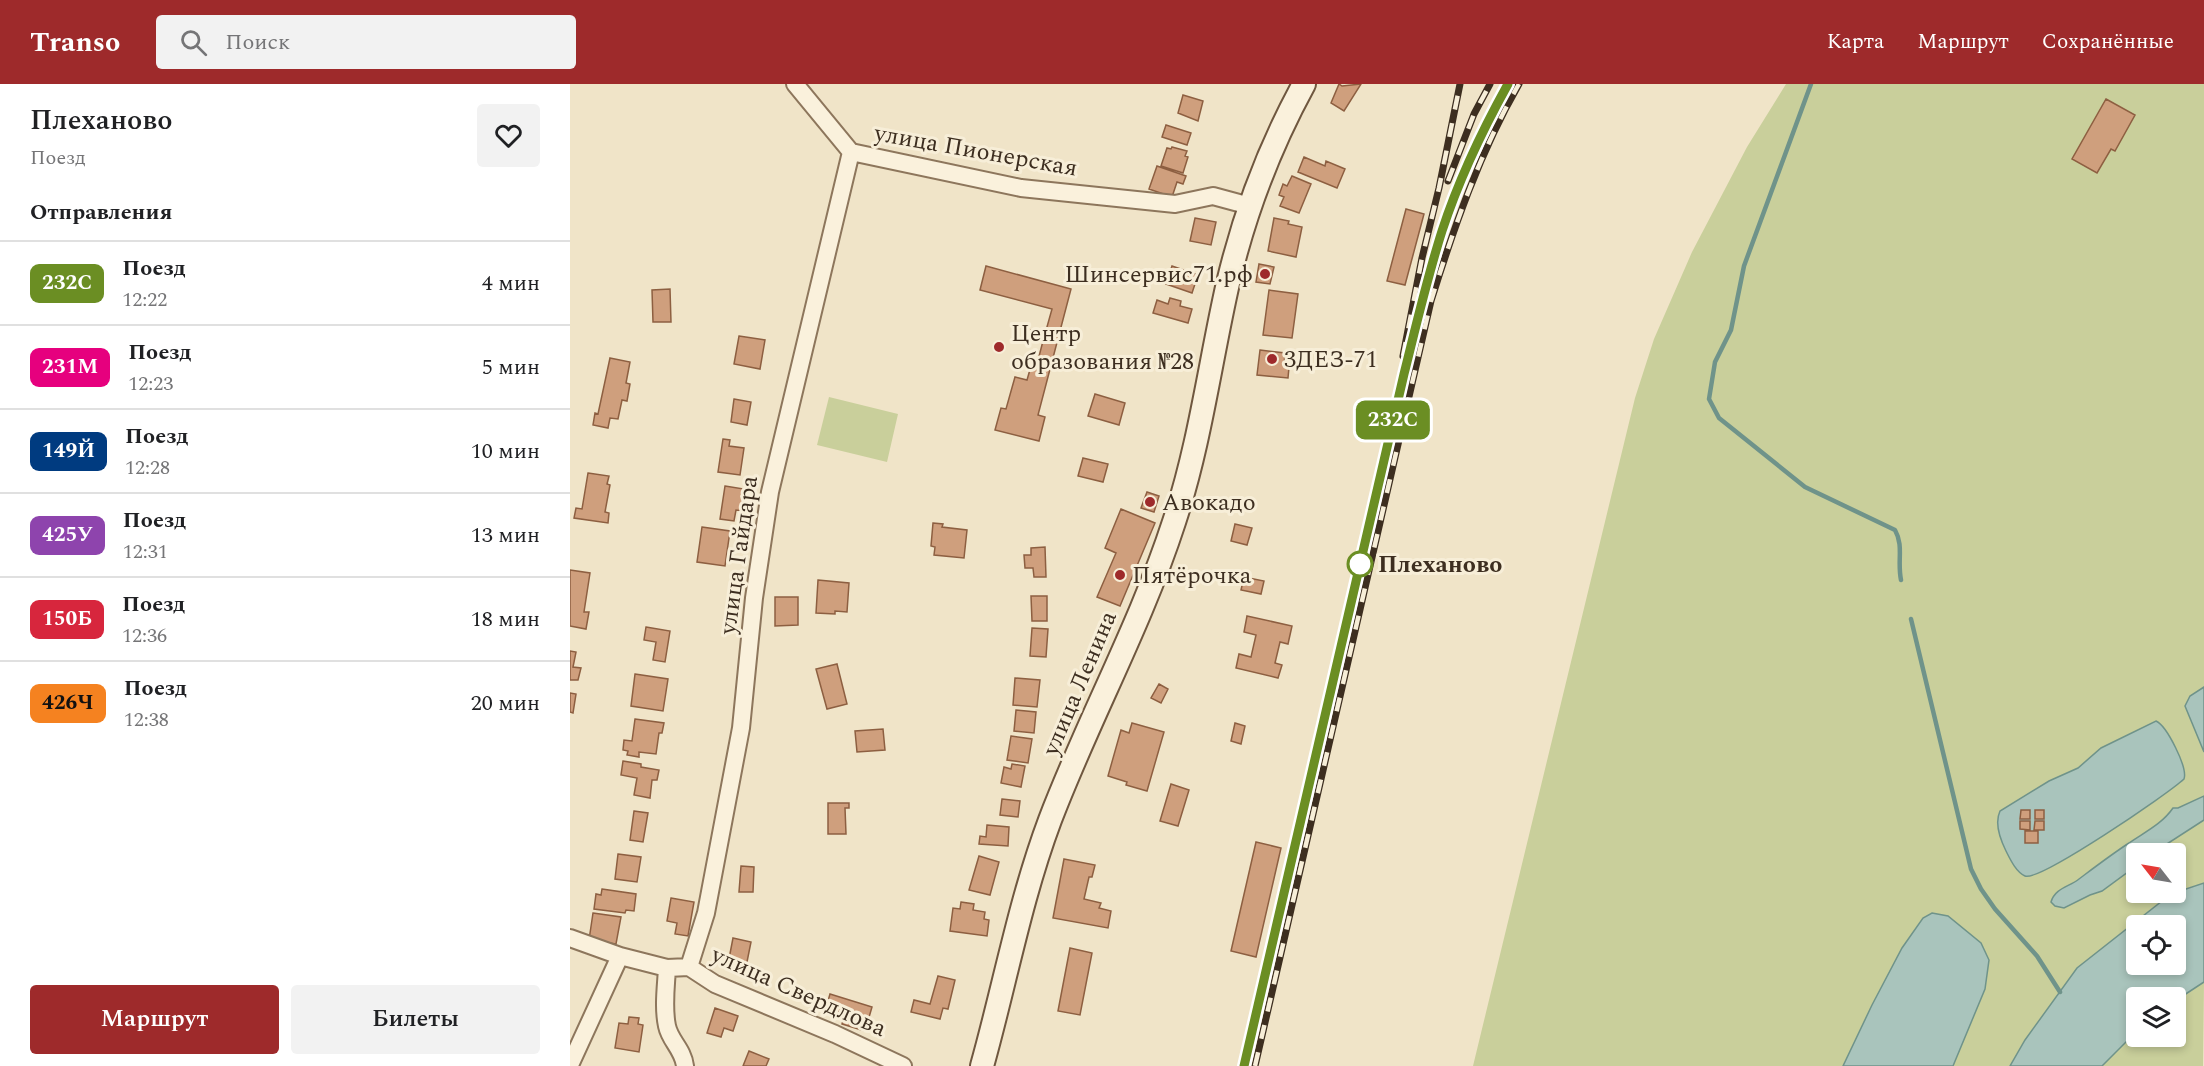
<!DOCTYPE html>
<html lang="ru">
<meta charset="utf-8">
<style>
:root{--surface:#fff;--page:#f2f2f2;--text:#202124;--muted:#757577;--line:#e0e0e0;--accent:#9e2a2b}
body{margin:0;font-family:Spectral,serif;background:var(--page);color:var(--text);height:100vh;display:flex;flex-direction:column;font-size:22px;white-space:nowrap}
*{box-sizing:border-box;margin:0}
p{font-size:20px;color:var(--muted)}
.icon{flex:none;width:33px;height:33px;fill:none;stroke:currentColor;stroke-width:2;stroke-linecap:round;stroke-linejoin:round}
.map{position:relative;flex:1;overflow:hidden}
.drawer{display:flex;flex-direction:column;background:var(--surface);width:570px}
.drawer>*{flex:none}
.badge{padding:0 12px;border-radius:9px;font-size:21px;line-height:39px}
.needle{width:39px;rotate:301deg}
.fabs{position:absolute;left:1556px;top:759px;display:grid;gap:12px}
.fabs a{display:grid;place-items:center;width:60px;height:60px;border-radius:6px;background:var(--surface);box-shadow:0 3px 9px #0003;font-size:30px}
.map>.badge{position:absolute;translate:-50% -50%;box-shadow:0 0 0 3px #fff}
h2{padding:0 30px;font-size:22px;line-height:54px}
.round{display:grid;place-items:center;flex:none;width:63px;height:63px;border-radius:6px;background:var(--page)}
.head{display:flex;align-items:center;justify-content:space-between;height:102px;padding:0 30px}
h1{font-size:28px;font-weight:600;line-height:45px}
.button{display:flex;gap:12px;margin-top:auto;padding:12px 30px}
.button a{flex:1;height:69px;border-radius:6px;background:var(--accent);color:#fff;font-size:24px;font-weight:600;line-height:69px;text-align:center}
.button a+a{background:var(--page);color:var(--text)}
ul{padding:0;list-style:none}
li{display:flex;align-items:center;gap:18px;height:84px;padding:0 30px;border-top:2px solid var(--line)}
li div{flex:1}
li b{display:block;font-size:22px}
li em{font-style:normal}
li .badge{min-width:66px;font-weight:700;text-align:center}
header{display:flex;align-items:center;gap:36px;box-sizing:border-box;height:84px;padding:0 30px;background:var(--accent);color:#fff}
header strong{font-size:28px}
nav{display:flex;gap:33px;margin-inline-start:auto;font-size:21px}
.search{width:420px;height:54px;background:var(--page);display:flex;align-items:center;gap:15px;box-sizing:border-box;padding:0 21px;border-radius:6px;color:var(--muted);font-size:22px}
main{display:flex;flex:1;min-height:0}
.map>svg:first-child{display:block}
.green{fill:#c9cf9b}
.water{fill:#a9c4bc;stroke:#6f938a;stroke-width:1.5;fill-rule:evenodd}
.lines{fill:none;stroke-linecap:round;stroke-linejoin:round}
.stream{stroke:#6f938a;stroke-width:4.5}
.building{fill:#cf9f7d;stroke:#8d5f41;stroke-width:1.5}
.street-casing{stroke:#8d765c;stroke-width:20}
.secondary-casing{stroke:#6f573f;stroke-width:26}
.street{stroke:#faf1dc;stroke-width:16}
.secondary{stroke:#faf1dc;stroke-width:22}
.rail-casing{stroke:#3d2e20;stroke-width:7}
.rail{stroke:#f7eed8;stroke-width:4.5;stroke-dasharray:14;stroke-linecap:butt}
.line-casing{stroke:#fff;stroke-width:14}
.line{stroke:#6b8e23;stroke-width:9}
.poi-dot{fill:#9e2a2b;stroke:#f7eed8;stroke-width:2}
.stop-dot{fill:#fff;stroke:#6b8e23;stroke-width:3}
.labels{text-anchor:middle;stroke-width:6;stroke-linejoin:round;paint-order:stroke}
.street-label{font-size:24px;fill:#3d2e20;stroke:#f7eed8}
.poi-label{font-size:24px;fill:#3d2e20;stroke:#f7eed8;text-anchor:start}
.stop-label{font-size:24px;font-weight:bold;fill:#3d2e20;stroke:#f7eed8;text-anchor:start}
</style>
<header>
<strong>Transo</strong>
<div class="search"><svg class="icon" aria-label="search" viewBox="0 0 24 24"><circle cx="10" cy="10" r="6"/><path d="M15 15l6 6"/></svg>Поиск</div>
<nav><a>Карта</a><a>Маршрут</a><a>Сохранённые</a></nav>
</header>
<main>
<section class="drawer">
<div class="head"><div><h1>Плеханово</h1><p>Поезд</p></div><a class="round"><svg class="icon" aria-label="heart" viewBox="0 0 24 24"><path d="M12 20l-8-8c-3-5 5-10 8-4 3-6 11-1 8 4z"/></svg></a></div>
<h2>Отправления</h2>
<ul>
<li><span class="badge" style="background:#6b8e23;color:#fff">232C</span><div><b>Поезд</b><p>12:22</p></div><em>4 мин</em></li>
<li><span class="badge" style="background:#e6007e;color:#fff">231М</span><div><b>Поезд</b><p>12:23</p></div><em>5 мин</em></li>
<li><span class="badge" style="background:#003b80;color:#fff">149Й</span><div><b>Поезд</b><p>12:28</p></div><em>10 мин</em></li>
<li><span class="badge" style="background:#8e44ad;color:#fff">425У</span><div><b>Поезд</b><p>12:31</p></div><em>13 мин</em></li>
<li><span class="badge" style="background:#d7263d;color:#fff">150Б</span><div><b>Поезд</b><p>12:36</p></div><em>18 мин</em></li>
<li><span class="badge" style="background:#f58220;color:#111">426Ч</span><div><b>Поезд</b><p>12:38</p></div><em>20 мин</em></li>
</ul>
<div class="button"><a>Маршрут</a><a>Билеты</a></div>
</section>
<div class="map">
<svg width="1634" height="982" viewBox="0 0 1634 982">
<rect width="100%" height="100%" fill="#f0e4c8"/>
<path class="green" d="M 1216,0 L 1634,0 L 1634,799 L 1605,808 L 1605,770 L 1566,770 L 1566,808 L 1605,808 L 1507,884 L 1455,956 L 1440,982 L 903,982 L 1065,314 L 1084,255 L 1122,168 L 1177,63 Z
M 259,313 L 328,330 L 317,378 L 247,361 Z
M 1634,898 L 1633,982 L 1532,982 L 1566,948 L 1566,952 L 1605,952 L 1605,917 Z"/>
<path class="water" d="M 1634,603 L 1634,668 L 1615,622 L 1620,612 Z
M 1586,637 C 1597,642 1618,684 1614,695 C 1598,710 1469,798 1455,792 C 1446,788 1440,775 1436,767 C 1430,755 1424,740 1430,727 L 1479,697 L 1508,684 L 1531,664 Z
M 1634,712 L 1634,736 L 1583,769 L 1566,770 L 1566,782 L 1532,807 L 1520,811 L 1494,824 L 1485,822 L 1481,818 C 1485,804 1499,803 1509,795 C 1525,783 1542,770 1559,759 C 1575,748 1592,740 1603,724 L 1608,724 Z
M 1634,799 L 1634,898 L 1605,917 L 1605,914 L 1566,914 L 1566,948 L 1532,982 L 1440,982 L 1455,956 L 1507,884 L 1601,810 ZM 1566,842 L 1605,842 L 1605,880 L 1566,880 Z
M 1362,829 L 1378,832 L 1411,859 L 1419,876 L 1415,905 L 1383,982 L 1273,982 L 1302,921 L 1332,864 L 1353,834 Z"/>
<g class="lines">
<path class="stream" d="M 1241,0 L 1174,182 L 1161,246 L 1145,278 L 1139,315 L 1149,334 L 1235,403 L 1325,446 C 1334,462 1327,477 1331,496
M 1341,535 L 1401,785 L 1411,805 L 1425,825 L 1467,872 L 1490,908"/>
</g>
<path class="building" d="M 769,0 L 772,2 L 791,0 L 774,27 L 761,19 Z
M 613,11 L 633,17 L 628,37 L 608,29 Z
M 1536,15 L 1565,31 L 1545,67 L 1541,65 L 1527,89 L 1502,75 Z
M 596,41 L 621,49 L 617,61 L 592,53 Z
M 602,63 L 617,67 L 615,72 L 618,73 L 613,89 L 591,82 L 597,64 L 601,65 Z
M 734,73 L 755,82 L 756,77 L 775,85 L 767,104 L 728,88 Z
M 587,82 L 616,92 L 613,100 L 607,98 L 602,113 L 579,105 Z
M 722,92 L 741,100 L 729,129 L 710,122 L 714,113 L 709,111 L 713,100 L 717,102 Z
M 836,125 L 854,130 L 835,201 L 817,197 Z
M 625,134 L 646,138 L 641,161 L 620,157 Z
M 704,134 L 719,137 L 718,140 L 732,143 L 726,173 L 698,167 Z
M 689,180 L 704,183 L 700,200 L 686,198 Z
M 416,182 L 501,205 L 468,331 L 475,333 L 469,357 L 425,346 L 431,324 L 436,325 L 445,293 L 457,296 L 461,282 L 466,284 L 473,257 L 459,254 L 461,246 L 475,250 L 482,225 L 410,206 Z
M 602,182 L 628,191 L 622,209 L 596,200 Z
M 100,205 L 101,238 L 83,238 L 82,206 Z
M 699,206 L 728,210 L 722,254 L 693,251 Z
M 600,214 L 611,217 L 610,222 L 622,225 L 618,239 L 583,229 L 587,216 L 598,220 Z
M 169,252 L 195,256 L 190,285 L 164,280 Z
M 690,266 L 715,269 L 714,282 L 719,283 L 718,294 L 687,291 Z
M 40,274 L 60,278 L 56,299 L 60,300 L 57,317 L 52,316 L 48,335 L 40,334 L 38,344 L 23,341 L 25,329 L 28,330 Z
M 525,310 L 555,319 L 549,341 L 518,332 Z
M 164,315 L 181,318 L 177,341 L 161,338 Z
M 153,355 L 160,356 L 159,362 L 174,364 L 170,391 L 148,388 Z
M 513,374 L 538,380 L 533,398 L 508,392 Z
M 18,389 L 39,392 L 37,400 L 40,401 L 35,428 L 39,429 L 38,439 L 4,434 L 6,424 L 12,425 Z
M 155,402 L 174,405 L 172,415 L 183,417 L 182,428 L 166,426 L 164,437 L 150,435 Z
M 577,408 L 589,412 L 584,428 L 571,424 Z
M 551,425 L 585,439 L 550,522 L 527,513 L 546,469 L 535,464 Z
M 363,439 L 373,440 L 372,443 L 397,446 L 394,474 L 364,471 L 365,463 L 361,462 Z
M 665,440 L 682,444 L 677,461 L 661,457 Z
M 132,443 L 160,447 L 155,482 L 127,478 Z
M 475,463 L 476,493 L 464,493 L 463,484 L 455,484 L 454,471 L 461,471 L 461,464 Z
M 0,486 L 20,489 L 14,528 L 19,528 L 16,545 L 0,542 Z
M 674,493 L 694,497 L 691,510 L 671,506 Z
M 248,496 L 279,499 L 277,528 L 265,527 L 265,530 L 246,529 Z
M 461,512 L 477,512 L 477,537 L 462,537 Z
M 205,513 L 228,513 L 228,541 L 205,542 Z
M 677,532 L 722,542 L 718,560 L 710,558 L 705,579 L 712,581 L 708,594 L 666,584 L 669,570 L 681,573 L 686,551 L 674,548 Z
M 76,543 L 100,547 L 95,578 L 83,576 L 86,558 L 74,556 Z
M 462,544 L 478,545 L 476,573 L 460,572 Z
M 0,567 L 6,568 L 3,583 L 11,584 L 8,596 L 0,596 Z
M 267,580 L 277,620 L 257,625 L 246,585 Z
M 65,590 L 98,595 L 93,627 L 61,622 Z
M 445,594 L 470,596 L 467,623 L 443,621 Z
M 589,600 L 598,605 L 591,619 L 581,614 Z
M 0,609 L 6,610 L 3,629 L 0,628 Z
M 446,626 L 466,628 L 464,649 L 444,647 Z
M 65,635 L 94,639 L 92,649 L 89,649 L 86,670 L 69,668 L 69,673 L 57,671 L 58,667 L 53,666 L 54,656 L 62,657 Z
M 562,639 L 594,648 L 577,707 L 556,701 L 557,698 L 538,692 L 551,646 L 559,649 Z
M 665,639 L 675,642 L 671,660 L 661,657 Z
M 313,645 L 315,666 L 287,668 L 285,647 Z
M 441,652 L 462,655 L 458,679 L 437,676 Z
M 53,677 L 71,680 L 71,683 L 89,686 L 87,696 L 82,696 L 80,714 L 64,711 L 67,694 L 51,691 Z
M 442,680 L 455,682 L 451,703 L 431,699 L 434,683 L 441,685 Z
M 601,700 L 619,706 L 608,742 L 590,737 Z
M 432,715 L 450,717 L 448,733 L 430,731 Z
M 258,719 L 279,719 L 279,724 L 275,724 L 276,750 L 258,750 Z
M 1451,726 L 1460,726 L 1460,735 L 1450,735 Z
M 1465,726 L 1474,726 L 1474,735 L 1465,735 Z
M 64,727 L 78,729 L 73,758 L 60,756 Z
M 1450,737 L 1460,737 L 1460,746 L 1450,745 Z
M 1465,737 L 1474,737 L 1474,746 L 1464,746 Z
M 417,741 L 439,743 L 438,762 L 409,760 L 410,752 L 416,753 Z
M 1455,747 L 1468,747 L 1468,759 L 1455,759 Z
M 686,758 L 711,764 L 686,873 L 661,867 Z
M 48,770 L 71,773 L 67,798 L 45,795 Z
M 409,772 L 429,778 L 420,811 L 399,806 Z
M 494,775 L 525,781 L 522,793 L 519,793 L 514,815 L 531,819 L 529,824 L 541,827 L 538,844 L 483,834 Z
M 171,782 L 184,783 L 183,808 L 169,808 Z
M 32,805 L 66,810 L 64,827 L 56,826 L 55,829 L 24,825 L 26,810 L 31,811 Z
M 101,814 L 124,818 L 118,852 L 105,850 L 107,839 L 97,837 Z
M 391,818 L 404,820 L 403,826 L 415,828 L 414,835 L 419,836 L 417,852 L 380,847 L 383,824 L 390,825 Z
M 23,829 L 51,833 L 46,860 L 19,856 Z
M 163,854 L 181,858 L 176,883 L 158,880 Z
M 500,864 L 522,869 L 510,931 L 488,927 Z
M 368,892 L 385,896 L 378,925 L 373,924 L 370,935 L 341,928 L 344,916 L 360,920 Z
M 260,910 L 302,923 L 295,947 L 272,940 L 275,930 L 256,924 Z
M 145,924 L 168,932 L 163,947 L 154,944 L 151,953 L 137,949 Z
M 59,933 L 69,934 L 68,940 L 73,941 L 69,968 L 45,964 L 49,939 L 58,940 Z
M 179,967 L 199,975 L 196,982 L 173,982 Z"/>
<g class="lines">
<defs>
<path id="street" d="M 225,0 L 281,68 L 451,104 L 605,120 L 643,112 L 680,122
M 0,854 L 50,872 L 97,884 L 119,883 L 145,900 L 265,950 L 333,982
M 119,883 L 136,829 L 171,644 L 184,514 L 200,408 L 281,68
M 97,884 C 96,903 93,923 97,942 C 100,957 113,965 115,982
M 0,981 L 50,872"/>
<path id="secondary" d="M 412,982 C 435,900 450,816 480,736 C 518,636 571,540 604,438 C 630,360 640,278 658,199 C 675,127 699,64 734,0"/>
</defs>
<use href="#street" class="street-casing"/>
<use href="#secondary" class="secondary-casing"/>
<use href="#street" class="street"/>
<use href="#secondary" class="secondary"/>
<defs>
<path id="rail" d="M 878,97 L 904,30 L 920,0
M 862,186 C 879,122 905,58 938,0
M 833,272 L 852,174 L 869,104 L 890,0
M 824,334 L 841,264
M 674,982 L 802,430
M 685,982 L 861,217 C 884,143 910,68 949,0"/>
</defs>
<use href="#rail" class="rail-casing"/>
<use href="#rail" class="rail"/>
</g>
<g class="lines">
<defs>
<path id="line" d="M 674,982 L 834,290 C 846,242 857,194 872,147 C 888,98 913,45 938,0"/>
</defs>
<use href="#line" class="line-casing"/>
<use href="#line" class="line"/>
</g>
<g class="poi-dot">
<circle cx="695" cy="190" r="6"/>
<circle cx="429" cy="263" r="6"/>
<circle cx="702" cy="275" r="6"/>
<circle cx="580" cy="418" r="6"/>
<circle cx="550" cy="491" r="6"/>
</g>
<circle class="stop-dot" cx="790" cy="480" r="12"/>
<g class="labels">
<g class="street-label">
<text transform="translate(406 66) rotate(10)" y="8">улица Пионерская</text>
<text transform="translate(168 471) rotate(-82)" y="8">улица Гайдара</text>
<text transform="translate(509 599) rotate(-67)" y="8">улица Ленина</text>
<text transform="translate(229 907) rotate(24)" y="8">улица Свердлова</text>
</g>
<g class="poi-label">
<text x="683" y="198" text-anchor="end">Шинсервис71.рф</text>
<text x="441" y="257">Центр<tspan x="441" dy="28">образования №28</tspan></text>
<text x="714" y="283">3ДЕЗ-71</text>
<text x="592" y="426">Авокадо</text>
<text x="562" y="499">Пятёрочка</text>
</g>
<g class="stop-label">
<text x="808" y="488">Плеханово</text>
</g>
</g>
</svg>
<div class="fabs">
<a><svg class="needle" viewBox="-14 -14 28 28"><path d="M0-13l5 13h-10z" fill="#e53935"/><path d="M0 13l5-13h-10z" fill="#757577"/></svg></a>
<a><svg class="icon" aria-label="locate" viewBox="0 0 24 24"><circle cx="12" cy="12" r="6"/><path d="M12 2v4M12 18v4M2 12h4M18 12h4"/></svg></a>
<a><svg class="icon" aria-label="layers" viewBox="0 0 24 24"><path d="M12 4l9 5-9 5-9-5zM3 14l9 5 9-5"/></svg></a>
</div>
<b class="badge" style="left:823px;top:336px;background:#6b8e23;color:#fff">232C</b>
</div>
</main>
